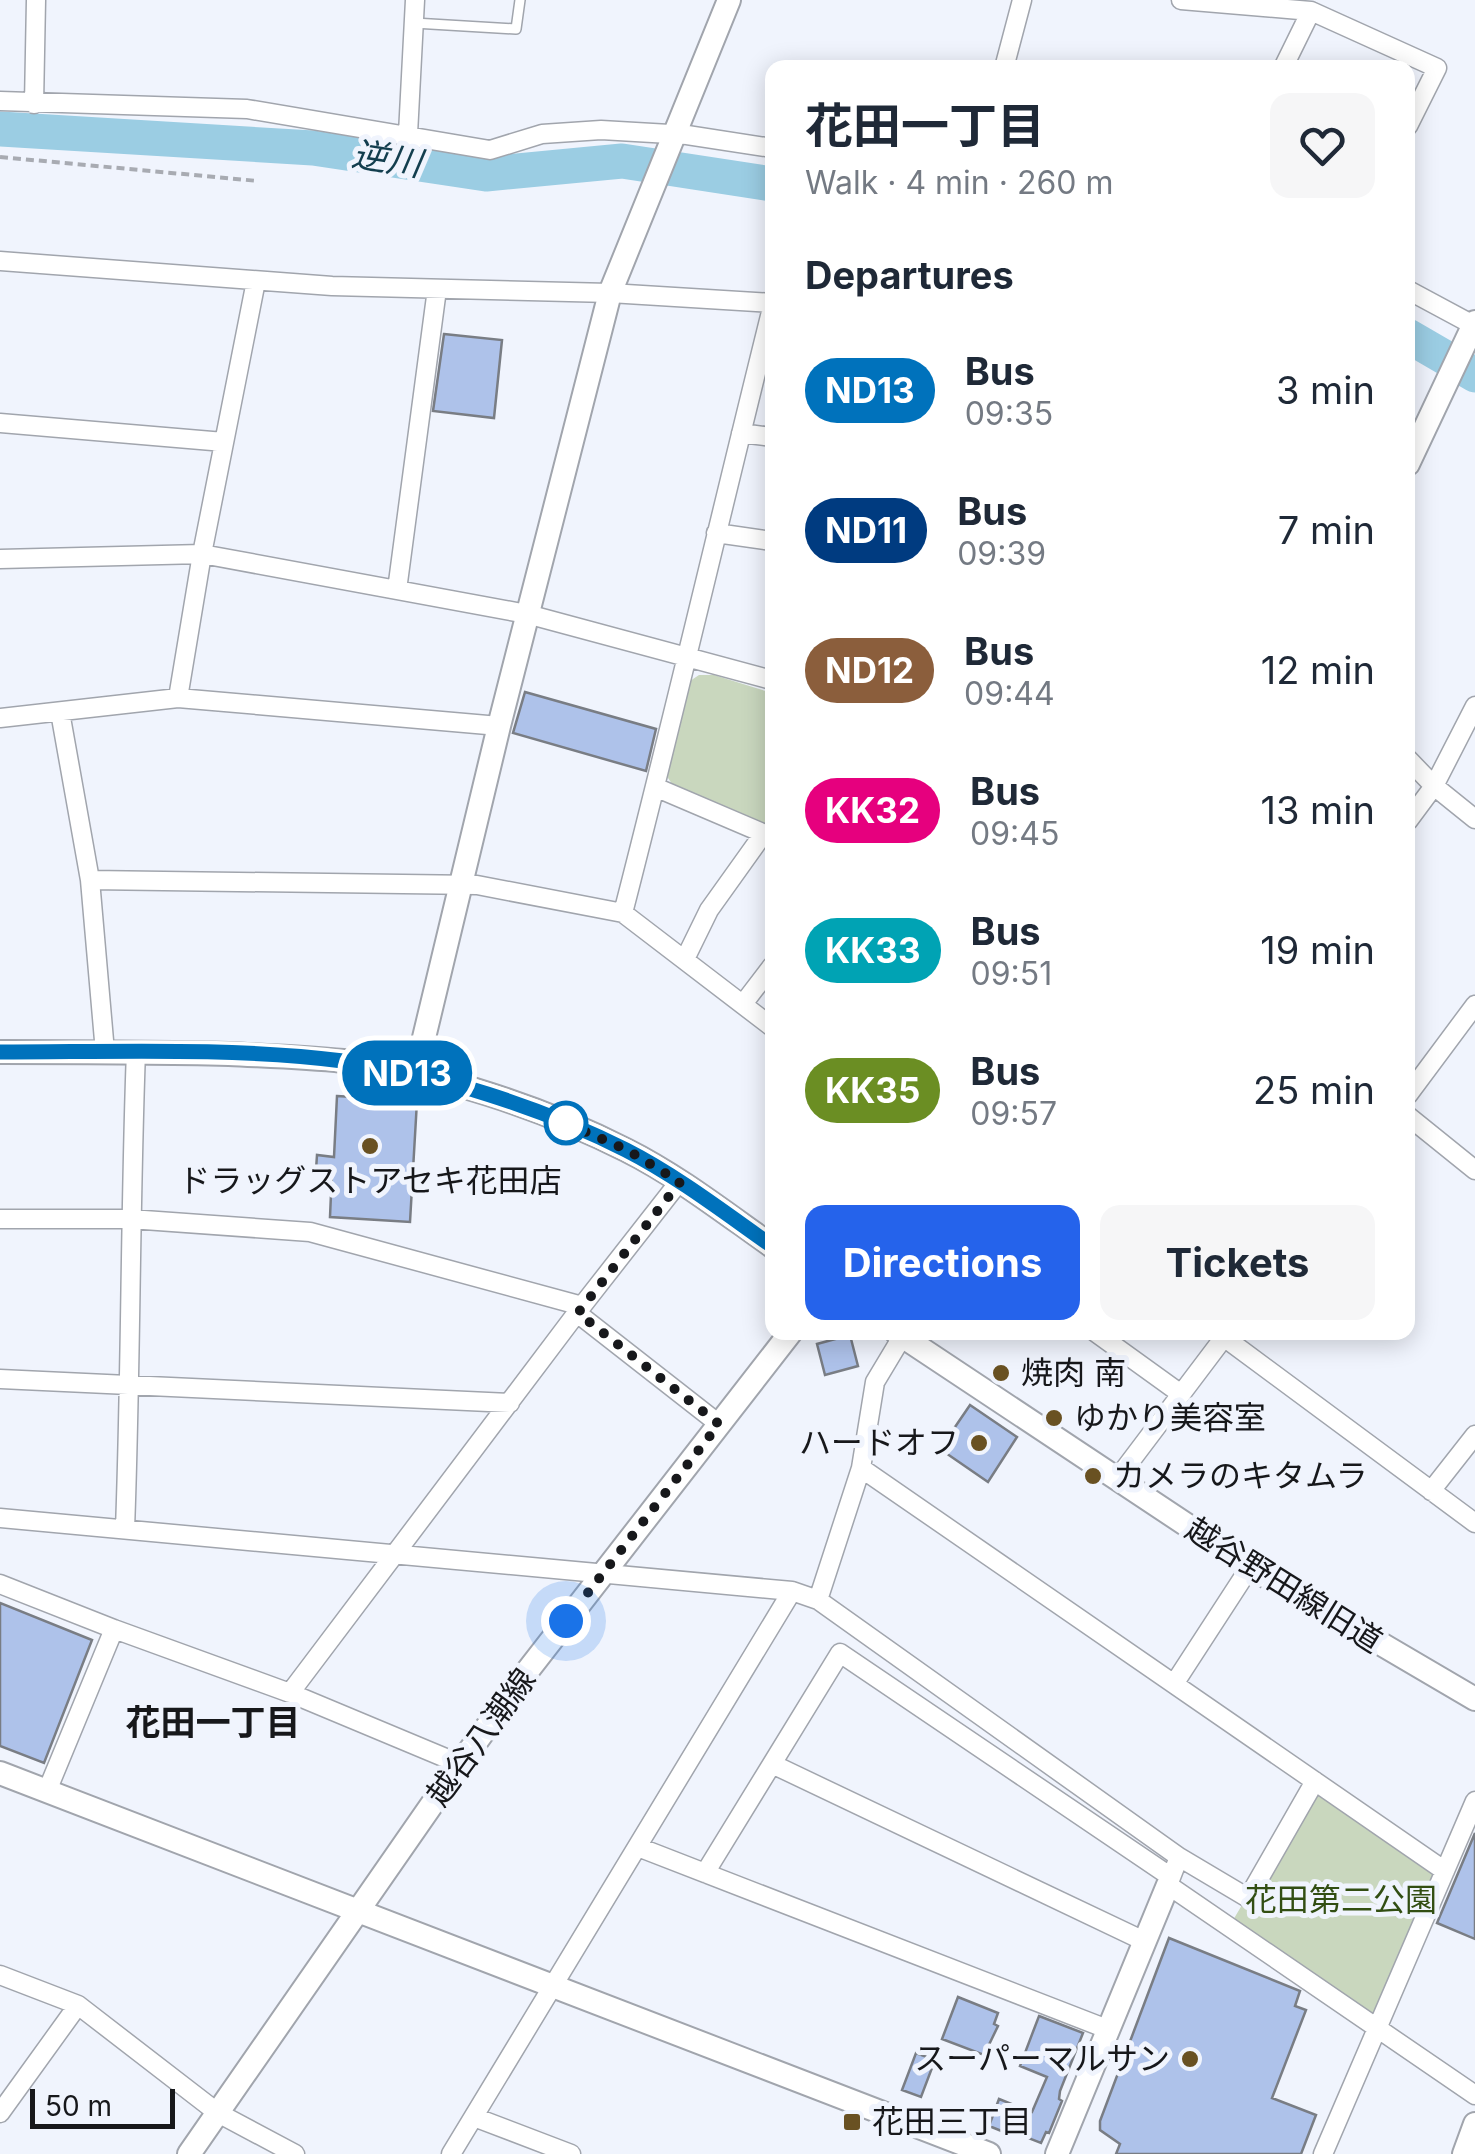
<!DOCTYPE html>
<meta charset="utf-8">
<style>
:root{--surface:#fff;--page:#f6f6f7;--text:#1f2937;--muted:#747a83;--accent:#2563eb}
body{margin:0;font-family:Inter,"Noto Sans JP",sans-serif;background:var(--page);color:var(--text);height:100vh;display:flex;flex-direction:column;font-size:38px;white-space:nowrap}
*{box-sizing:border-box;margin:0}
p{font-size:32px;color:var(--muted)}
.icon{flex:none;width:55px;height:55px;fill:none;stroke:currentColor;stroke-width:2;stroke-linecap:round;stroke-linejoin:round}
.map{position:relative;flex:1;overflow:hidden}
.panel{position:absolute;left:765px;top:60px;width:650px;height:1280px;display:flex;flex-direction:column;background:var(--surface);border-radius:20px;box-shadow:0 5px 25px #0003}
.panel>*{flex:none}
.badge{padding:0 20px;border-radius:32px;font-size:35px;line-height:65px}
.scale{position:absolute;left:30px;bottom:25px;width:145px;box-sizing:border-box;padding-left:10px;border:5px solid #17181b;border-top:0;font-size:28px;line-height:35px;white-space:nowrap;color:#17181b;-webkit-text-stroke:8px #f0f4fd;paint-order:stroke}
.you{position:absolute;width:50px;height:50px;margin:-25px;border:8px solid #fff;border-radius:50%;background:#1a73e8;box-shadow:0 0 0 15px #1a73e833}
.map>.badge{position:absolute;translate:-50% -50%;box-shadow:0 0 0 5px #fff}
h2{padding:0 40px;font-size:38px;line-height:90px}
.round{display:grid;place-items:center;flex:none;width:105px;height:105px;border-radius:20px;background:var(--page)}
.headline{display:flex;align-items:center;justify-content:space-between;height:170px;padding:0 40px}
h1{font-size:48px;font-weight:700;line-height:75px}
.action{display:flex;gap:20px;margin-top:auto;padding:20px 40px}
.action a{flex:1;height:115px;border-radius:20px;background:var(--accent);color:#fff;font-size:40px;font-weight:700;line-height:115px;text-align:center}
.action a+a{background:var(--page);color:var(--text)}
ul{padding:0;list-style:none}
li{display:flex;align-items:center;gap:30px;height:140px;padding:0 40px}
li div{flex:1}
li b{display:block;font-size:38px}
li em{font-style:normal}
li .badge{min-width:110px;font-weight:700;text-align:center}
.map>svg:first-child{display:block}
.green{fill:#c9d7be}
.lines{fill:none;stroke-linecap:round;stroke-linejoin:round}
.river{stroke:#9bcde3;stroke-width:35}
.building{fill:#aec2ea;stroke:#797d84;stroke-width:2.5}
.lane-casing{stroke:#a1a5ad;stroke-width:12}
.street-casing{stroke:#a1a5ad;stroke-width:21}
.secondary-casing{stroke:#a1a5ad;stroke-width:26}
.path{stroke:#a8abb2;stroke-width:4;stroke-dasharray:8 5;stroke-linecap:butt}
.lane{stroke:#fff;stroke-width:9}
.street{stroke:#fff;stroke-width:18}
.secondary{stroke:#fff;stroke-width:22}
.line-casing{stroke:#fff;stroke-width:22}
.line{stroke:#0072bc;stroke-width:15}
.walk{stroke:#17181b;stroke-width:10;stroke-dasharray:0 18}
.stop-dot{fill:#fff;stroke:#0072bc;stroke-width:5}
.poi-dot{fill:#695122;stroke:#f0f4fd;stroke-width:4}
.labels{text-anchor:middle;stroke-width:10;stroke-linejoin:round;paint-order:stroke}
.poi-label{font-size:32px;fill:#17181b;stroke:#f0f4fd;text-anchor:start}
.street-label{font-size:32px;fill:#17181b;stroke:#f0f4fd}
.park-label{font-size:32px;fill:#324e13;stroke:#f0f4fd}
.water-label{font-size:35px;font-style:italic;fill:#133e4e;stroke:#f0f4fd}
.neighbourhood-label{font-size:35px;font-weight:bold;fill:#17181b;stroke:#f0f4fd}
</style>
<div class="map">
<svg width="1475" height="2154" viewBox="0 0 1475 2154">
<rect width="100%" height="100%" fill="#f0f4fd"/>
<path class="green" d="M 699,675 L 714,675 L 772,693 L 772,828 L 672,784 L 668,778 L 668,766 L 690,681 Z
M 1315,1781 L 1445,1871 L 1378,2027 L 1229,1927 Z"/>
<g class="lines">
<path class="river" d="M 0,129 L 313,148 L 486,174 L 622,161 L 772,184
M 1408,336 L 1475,375"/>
</g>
<path class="building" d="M 444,334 L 502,340 L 494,418 L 433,411 Z
M 525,692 L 656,729 L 646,771 L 513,733 Z
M 337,1096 L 417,1101 L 410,1222 L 330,1217 L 332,1171 L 316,1170 L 317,1155 L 334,1157 Z
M 850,1335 L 858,1366 L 825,1375 L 817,1344 Z
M 970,1405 L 1017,1437 L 988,1482 L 940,1449 Z
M 0,1603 L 92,1640 L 44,1763 L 0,1746 Z
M 1475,1833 L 1475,1939 L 1437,1923 Z
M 1169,1938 L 1300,1991 L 1295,2006 L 1306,2010 L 1272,2098 L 1316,2115 L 1301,2154 L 1116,2154 L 1120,2144 L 1100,2130 L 1100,2121 Z
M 958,1997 L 998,2013 L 994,2024 L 998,2026 L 984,2055 L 942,2039 Z
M 1039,2016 L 1083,2033 L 1060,2091 L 1059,2099 L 1062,2101 L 1049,2133 L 1046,2132 L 1041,2143 L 1005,2129 L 1004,2132 L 989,2126 L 999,2099 L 1032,2112 L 1047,2077 L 1020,2066 Z
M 916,2053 L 935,2060 L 921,2097 L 902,2090 Z"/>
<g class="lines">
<defs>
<path id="lane" d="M 414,23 L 516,29 L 520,0"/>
<path id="street" d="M 1181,0 L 1311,11 L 1437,68 L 1408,126
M 1004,68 L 1022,0
M 1283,68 L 1311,11
M 0,101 L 247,109 L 490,150 L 542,134 L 601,130 L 687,135 L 772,148
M 34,104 L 36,0
M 408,134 L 415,0
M 0,261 L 332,286 L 610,293 L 772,303
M 1408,290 L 1475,326
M 0,423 L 224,442
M 741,433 L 772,437
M 716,533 L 772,541
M 0,559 L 202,554 L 527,614 L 772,680
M 397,590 L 437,289
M 178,698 L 202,554 L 256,281
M 60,712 L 90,880 L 105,1052
M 0,718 L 178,698 L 499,726
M 1408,759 L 1434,786 L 1475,819
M 655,787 L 772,837
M 1408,821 L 1434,786 L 1475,706
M 90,880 L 477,885 L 623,913 L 772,1027
M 623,913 C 675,711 722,509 772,308
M 685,959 L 709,910 L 764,833
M 743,1004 L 772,966
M 1408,1095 L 1475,1005
M 1408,1116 L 1475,1170
M 0,1219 L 130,1219 L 310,1232 L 582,1306
M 577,1313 L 719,1424
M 1095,1332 L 1181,1394
M 1217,1332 L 1475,1523
M 0,1379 L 510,1403
M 861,1468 L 1445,1871
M 1117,1479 L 1228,1332
M 1431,1491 L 1475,1435
M 0,1518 L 792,1591 L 818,1600 L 1179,1857 L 1168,1885 L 1475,2095
M 125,1529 C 131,1370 130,1210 136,1051
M 0,1584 L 114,1629 L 290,1693 L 460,1764
M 818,1600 L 861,1468 L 875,1382 L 905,1332
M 1174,1684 L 1250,1567
M 290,1693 L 582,1306 L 679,1182
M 772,1764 L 1144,1941
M 47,1791 L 114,1629
M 638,1847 L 1107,2029
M 1179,1857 L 1248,1898 L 1315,1781
M 705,1873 L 840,1653 L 1171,1877
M 0,1975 L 78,2005 L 218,2113 L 295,2154
M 0,2113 L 78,2005
M 474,2117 L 571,2154
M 451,2154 L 792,1591
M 1323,2154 L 1475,1801"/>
<path id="secondary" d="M 1408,464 L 1475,322
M 0,1052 C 76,1052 152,1052 229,1054 C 267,1056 305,1057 343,1061 C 437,1073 541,1107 626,1150 C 678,1176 725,1213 772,1246
M 415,1075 L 499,726 L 610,293 L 729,0
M 896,1332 L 1250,1567 L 1475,1699
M 0,1773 L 989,2154
M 189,2154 L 460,1764 L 529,1669 L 791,1332
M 1057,2154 L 1168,1885
M 1464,2154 L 1475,2124"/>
</defs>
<use href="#lane" class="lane-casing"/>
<use href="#street" class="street-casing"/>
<use href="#secondary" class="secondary-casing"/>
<path class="path" d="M 0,157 L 258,181"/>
<use href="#lane" class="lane"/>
<use href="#street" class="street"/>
<use href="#secondary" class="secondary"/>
</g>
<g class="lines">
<defs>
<path id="line" d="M 0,1052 C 113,1052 231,1047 343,1061 C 435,1073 543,1108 626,1150 C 677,1176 725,1213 772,1246"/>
</defs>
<use href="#line" class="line-casing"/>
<use href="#line" class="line"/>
<path class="walk" d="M 566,1621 L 719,1424 L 578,1313 L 680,1182 L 627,1150 L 554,1118 L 566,1123"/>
</g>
<circle class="stop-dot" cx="566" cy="1123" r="20"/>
<g class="poi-dot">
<circle cx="370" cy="1146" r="10"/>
<circle cx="1001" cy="1373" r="10"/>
<circle cx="1054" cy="1418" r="10"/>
<circle cx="979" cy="1443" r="10"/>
<circle cx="1093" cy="1476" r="10"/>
<circle cx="1190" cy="2059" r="10"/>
<rect x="842" y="2112" width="20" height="20" rx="5"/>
</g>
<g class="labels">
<g class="poi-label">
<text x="370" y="1192" text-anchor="middle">ドラッグストアセキ花田店</text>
<text x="1021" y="1384">焼肉 南</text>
<text x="1074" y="1429">ゆかり美容室</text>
<text x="959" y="1454" text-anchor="end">ハードオフ</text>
<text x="1113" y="1487">カメラのキタムラ</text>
<text x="1170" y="2070" text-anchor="end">スーパーマルサン</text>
<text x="872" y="2133">花田三丁目</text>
</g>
<g class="street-label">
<text transform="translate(1284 1585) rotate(32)" y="11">越谷野田線旧道</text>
<text transform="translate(481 1737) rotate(-54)" y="11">越谷八潮線</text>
</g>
<g class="park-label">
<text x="1341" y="1911">花田第二公園</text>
</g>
<g class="water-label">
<text transform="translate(387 159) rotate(9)" y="12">逆川</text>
</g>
<g class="neighbourhood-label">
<text x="213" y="1735">花田一丁目</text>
</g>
</g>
</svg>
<div class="scale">50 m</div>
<div class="you" style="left:566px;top:1621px"></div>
<b class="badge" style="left:407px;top:1073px;background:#0072bc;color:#fff">ND13</b>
<section class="panel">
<div class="headline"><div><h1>花田一丁目</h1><p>Walk · 4 min · 260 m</p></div><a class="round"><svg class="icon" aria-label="heart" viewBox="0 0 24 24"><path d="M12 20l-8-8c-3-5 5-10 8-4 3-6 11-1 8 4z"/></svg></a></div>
<h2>Departures</h2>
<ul>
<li><span class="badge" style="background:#0072bc;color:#fff">ND13</span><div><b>Bus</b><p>09:35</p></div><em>3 min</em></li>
<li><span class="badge" style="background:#003b80;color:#fff">ND11</span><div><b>Bus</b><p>09:39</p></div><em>7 min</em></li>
<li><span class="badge" style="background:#8b5e3c;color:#fff">ND12</span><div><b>Bus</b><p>09:44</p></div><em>12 min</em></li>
<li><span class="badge" style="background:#e6007e;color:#fff">KK32</span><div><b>Bus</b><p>09:45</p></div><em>13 min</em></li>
<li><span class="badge" style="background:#00a3b4;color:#fff">KK33</span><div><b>Bus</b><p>09:51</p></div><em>19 min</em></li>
<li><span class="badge" style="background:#6b8e23;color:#fff">KK35</span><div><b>Bus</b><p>09:57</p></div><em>25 min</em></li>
</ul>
<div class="action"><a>Directions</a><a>Tickets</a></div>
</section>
</div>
